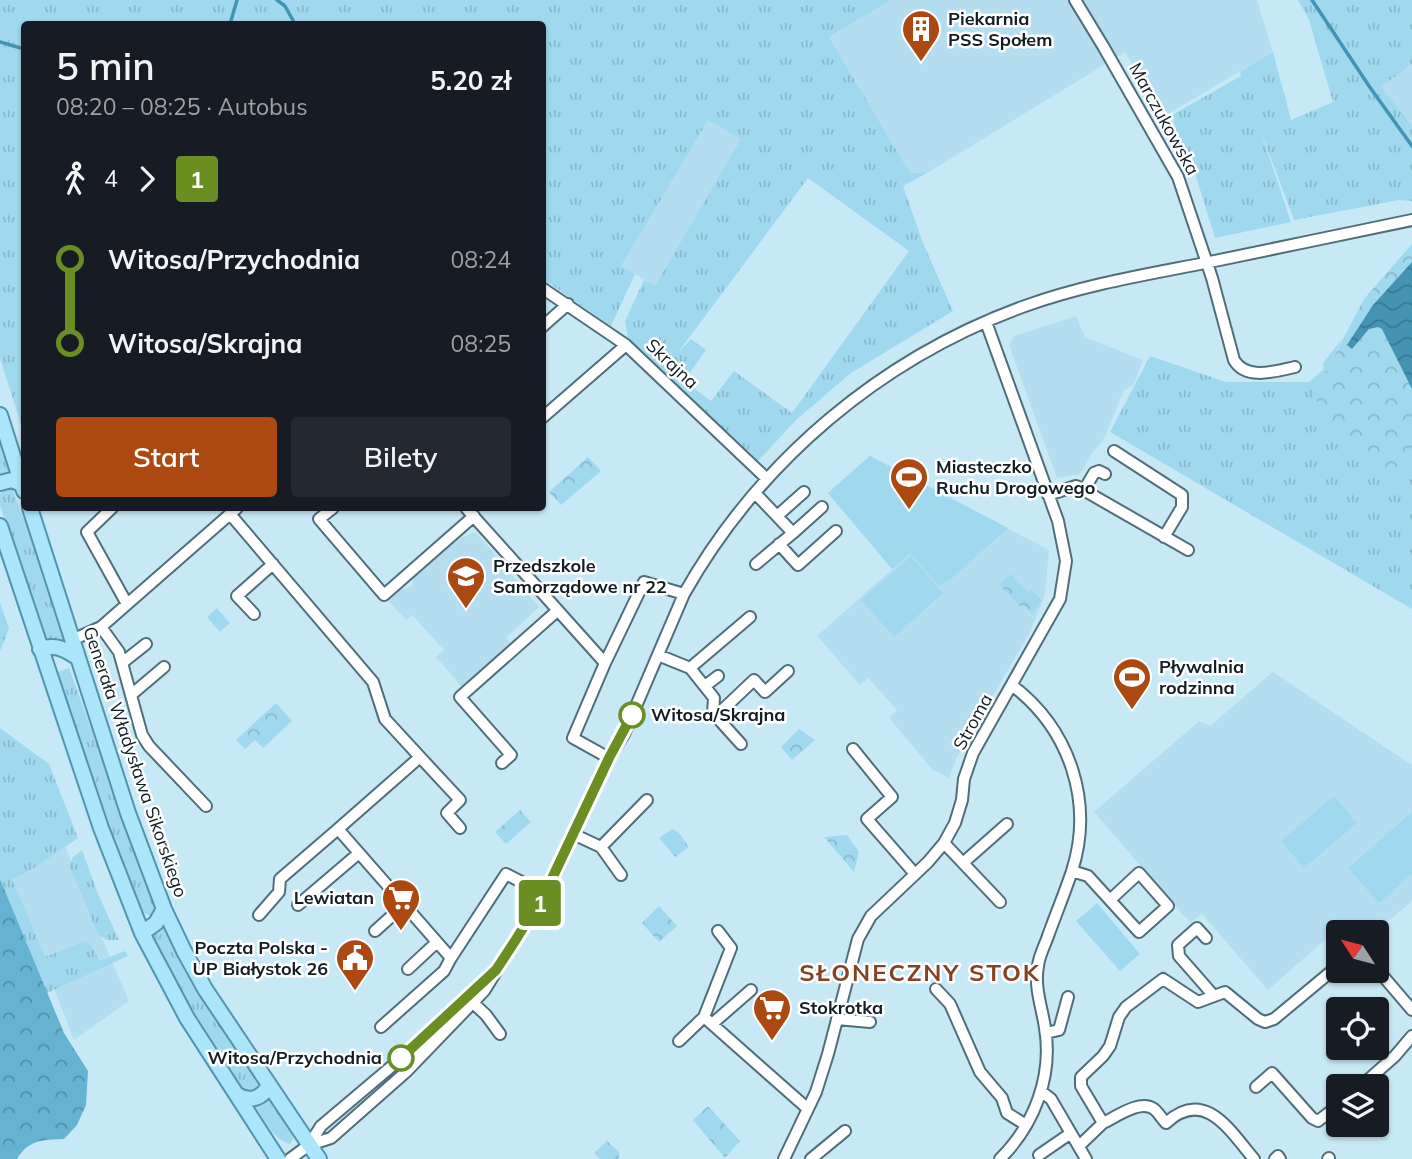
<!DOCTYPE html>
<html lang="pl">
<meta charset="utf-8">
<style>
:root{--surface:#171b24;--page:#242831;--text:#f1f3f6;--muted:#9ea1a6;--accent:#ac4911}
body{margin:0;font-family:Mulish,sans-serif;background:var(--page);color:var(--text);height:100vh;display:flex;flex-direction:column;font-size:26px;white-space:nowrap}
*{box-sizing:border-box;margin:0}
p{font-size:23px;color:var(--muted)}
.icon{flex:none;width:38px;height:38px;fill:none;stroke:currentColor;stroke-width:2;stroke-linecap:round;stroke-linejoin:round}
.map{position:relative;flex:1;overflow:hidden}
.details{position:absolute;left:21px;top:21px;width:525px;height:490px;display:flex;flex-direction:column;background:var(--surface);border-radius:7px;box-shadow:0 2px 5px #0004}
.details>*{flex:none}
.badge{padding:0 14px;border-radius:5px;font-size:24px;line-height:46px}
.needle{width:46px;rotate:306deg}
.controls{position:absolute;left:1326px;top:920px;display:grid;gap:14px}
.controls a{display:grid;place-items:center;width:63px;height:63px;border-radius:7px;background:var(--surface);box-shadow:0 2px 5px #0004;font-size:35px}
.map>.badge{position:absolute;translate:-50% -50%;box-shadow:0 0 0 4px #fff}
.legs{display:flex;align-items:center;gap:10px;height:77px;padding:0 35px;font-size:23px}
.legs p{margin-inline-start:auto}
.headline{display:flex;align-items:center;justify-content:space-between;height:119px;padding:0 35px}
h1{font-size:38px;font-weight:600;line-height:52px}
.button{display:flex;gap:14px;margin-top:auto;padding:14px 35px}
.button a{flex:1;height:80px;border-radius:7px;background:var(--accent);color:#fff;font-size:28px;font-weight:600;line-height:80px;text-align:center}
.button a+a{background:var(--page);color:var(--text)}
ul{padding:0 35px;list-style:none}
li{display:flex;align-items:center;gap:24px;height:84px;font-size:26px}
li i{display:grid;place-items:center;width:10px;height:100%;margin:0 9px;background:currentColor}
li i::after{content:'';width:18px;height:18px;margin:-9px;border:5px solid;border-radius:50%;background:var(--surface)}
li p{margin-inline-start:auto}
li:first-child i{background:linear-gradient(#0000 50%,currentColor 0)}
li:last-child i{background:linear-gradient(currentColor 50%,#0000 0)}
.map>svg:first-child{display:block}
.built{fill:#b4deef}
.grass{fill:url(#grass-tufts);fill-rule:evenodd}
.forest{fill:url(#forest-crowns)}
.park{fill:url(#park-crowns)}
.pitch{fill:#a0d8ee}
.water{fill:url(#water-waves)}
.lines{fill:none;stroke-linecap:round;stroke-linejoin:round}
.stream{stroke:#4394b2;stroke-width:3.5}
.minor-casing{stroke:#506e79;stroke-width:14}
.major-casing{stroke:#5194ad;stroke-width:18}
.minor{stroke:#fff;stroke-width:10}
.major{stroke:#abe5fa;stroke-width:14}
.line-1-casing{stroke:#fff;stroke-width:16}
.line-1{stroke:#6b8e23;stroke-width:10}
.stop-1-dot{fill:#fff;stroke:#6b8e23;stroke-width:3.5}
.labels{text-anchor:middle;stroke-width:5;stroke-linejoin:round;paint-order:stroke}
.poi-label{font-size:18px;font-weight:bold;fill:#121e23;stroke:#fff;text-anchor:start}
.street-label{font-size:18px;fill:#121e23;stroke:#fff}
.stop-label{font-size:18px;font-weight:bold;fill:#121e23;stroke:#fff;text-anchor:start}
.district-label{font-size:24px;font-weight:bold;letter-spacing:2px;fill:#844223;stroke:#fff}
</style>
<div class="map">
<svg width="1412" height="1159" viewBox="0 0 1412 1159">
<defs>
<pattern id="grass-tufts" width="24" height="20" patternUnits="userSpaceOnUse" patternTransform="scale(1.75)"><rect width="24" height="20" fill="#a0d8ee"/><path d="M3 7l-1-3M5 7V3M7 7l1-3M15 17l-1-3M17 17v-4M19 17l1-3" fill="none" stroke="#89b9cc"/></pattern>
<pattern id="forest-crowns" width="20" height="18" patternUnits="userSpaceOnUse" patternTransform="scale(1.75)"><rect width="20" height="18" fill="#63b3d1"/><path d="M2 6a3 3 0 1 1 6 0M12 15a3 3 0 1 1 6 0" fill="none" stroke="#5091a9"/></pattern>
<pattern id="park-crowns" width="20" height="18" patternUnits="userSpaceOnUse" patternTransform="scale(1.75)"><rect width="20" height="18" fill="#a0d8ee"/><path d="M2 6a3 3 0 1 1 6 0M12 15a3 3 0 1 1 6 0" fill="none" stroke="#89b9cc"/></pattern>
<pattern id="water-waves" width="16" height="10" patternUnits="userSpaceOnUse" patternTransform="scale(1.75)"><rect width="16" height="10" fill="#4394b2"/><path d="M0 5q4-4 8 0t8 0" fill="none" stroke="#377890"/></pattern>
</defs>
<rect width="100%" height="100%" fill="#c7e9f6"/>
<path class="built" d="M 891,0 L 1257,0 L 1273,52 L 1163,117 L 1125,52 L 929,172 L 910,173 L 829,37 Z
M 1412,64 L 1412,125 L 1381,87 Z
M 708,119 L 742,139 L 655,286 L 621,266 Z
M 1076,316 L 1085,337 L 1143,360 L 1134,384 L 1123,392 L 1103,441 L 1092,453 L 1081,474 L 1057,478 L 1009,345 L 1014,336 Z
M 870,456 L 1049,550 L 1045,595 L 1030,632 L 956,759 L 949,778 L 932,769 L 889,718 L 897,710 L 868,678 L 860,685 L 817,636 L 892,569 L 828,493 Z
M 476,532 L 539,607 L 506,638 L 511,644 L 462,687 L 436,657 L 444,650 L 412,615 L 406,620 L 387,599 L 401,588 L 406,589 L 413,584 L 412,578 L 460,538 Z
M 1273,672 L 1412,765 L 1412,901 L 1374,933 L 1353,933 L 1344,923 L 1268,990 L 1202,914 L 1191,922 L 1183,915 L 1094,812 L 1199,721 L 1210,726 Z
M 62,838 L 95,922 L 129,1001 L 74,1040 L 10,875 Z"/>
<path class="grass" d="M 0,0 L 891,0 L 829,37 L 910,173 L 929,172 L 903,186 L 923,243 L 953,311 L 851,373 L 797,419 L 757,462 L 628,339 L 625,321 L 644,280 L 655,286 L 741,139 L 708,120 L 621,266 L 635,274 L 611,326 L 543,279 L 542,24 L 24,24 L 24,434 L 0,358 ZM 808,178 L 909,251 L 792,413 L 734,371 L 711,401 L 684,381 L 706,350 L 691,339 L 677,354 Z
M 1298,0 L 1412,0 L 1412,64 L 1381,87 L 1412,125 L 1412,201 L 1399,200 L 1294,220 L 1260,129 L 1291,222 L 1215,238 L 1191,160 L 1180,145 L 1172,115 L 1241,76 L 1240,72 L 1273,52 L 1291,120 L 1333,102 L 1309,20 Z
M 1342,339 L 1314,396 L 1412,476 L 1412,609 L 1110,432 L 1150,356 L 1226,382 L 1309,382 L 1324,369 L 1323,363 Z
M 0,429 L 15,476 L 4,473 L 0,475 Z
M 5,487 L 13,490 L 20,511 L 34,539 L 68,647 L 45,643 L 0,505 L 0,494 Z
M 0,602 L 9,629 L 0,651 Z
M 69,668 L 155,905 L 155,910 L 150,916 L 141,912 L 99,804 L 56,673 Z
M 0,728 L 49,764 L 78,838 L 29,871 L 12,879 L 45,957 L 85,941 L 91,944 L 99,961 L 125,951 L 128,956 L 47,993 L 0,879 Z
M 82,850 L 98,894 L 119,940 L 107,940 L 98,934 L 70,867 L 72,858 Z
M 164,924 L 191,976 L 259,1082 L 259,1091 L 246,1093 L 169,973 L 150,934 Z
M 268,1094 L 290,1127 L 293,1139 L 290,1144 C 273,1140 262,1116 253,1103 Z"/>
<path class="forest" d="M 0,879 L 64,1033 L 88,1071 L 86,1105 L 77,1125 L 64,1139 C 43,1140 29,1139 17,1159 L 0,1159 Z"/>
<path class="park" d="M 1412,244 L 1412,476 L 1372,470 L 1313,396 L 1364,299 Z
M 588,457 L 601,471 L 561,505 L 549,492 Z
M 1011,574 L 1028,592 L 1031,590 L 1042,600 L 1032,614 L 1023,605 L 1020,606 L 999,585 Z
M 217,608 L 230,623 L 220,632 L 207,617 Z
M 276,703 L 292,721 L 263,748 L 255,740 L 245,749 L 236,740 Z
M 799,729 L 815,740 L 792,760 L 781,747 Z
M 520,810 L 531,822 L 506,844 L 495,832 Z
M 672,829 L 679,833 L 689,847 L 675,857 L 659,838 Z
M 847,835 L 859,852 L 854,872 L 824,837 Z
M 659,906 L 677,926 L 659,942 L 642,923 Z
M 708,1106 L 740,1141 L 725,1158 L 693,1120 Z
M 607,1141 L 619,1152 L 619,1159 L 600,1159 L 594,1153 Z"/>
<path class="pitch" d="M 870,456 L 1008,528 L 951,579 L 939,586 L 910,553 L 892,569 L 828,493 Z
M 911,556 L 943,593 L 894,637 L 861,600 Z
M 1334,796 L 1357,823 L 1304,868 L 1281,841 Z
M 1412,812 L 1412,874 L 1379,903 L 1348,868 Z
M 1097,903 L 1140,954 L 1120,971 L 1076,921 Z"/>
<path class="water" d="M 1412,262 L 1412,389 L 1382,329 L 1378,327 L 1369,329 L 1352,349 L 1347,345 L 1373,305 Z"/>
<g class="lines">
<path class="stream" d="M 277,0 L 285,6 L 295,24
M 1312,0 L 1369,86 L 1412,146
M 230,24 L 237,0
M 0,42 L 24,49"/>
<defs>
<path id="minor" d="M 1075,0 L 1103,46 L 1178,177 L 1212,278 L 1234,360 C 1246,381 1276,371 1295,367
M 542,288 L 626,345 L 767,479
M 542,327 L 568,304
M 542,418 L 626,345
M 1114,451 L 1182,495 L 1182,507 L 1164,537
M 1084,490 L 1094,473 L 1099,471 L 1105,474
M 755,493 L 793,533 L 756,564
M 1048,495 L 1076,486 L 1080,488 L 1188,550
M 112,508 L 87,532 L 127,604
M 333,508 L 319,519 L 384,595 L 474,516
M 466,508 L 605,663 L 573,738 L 609,758
M 230,514 L 373,682 L 385,719 L 420,757 L 338,829 L 451,958 L 506,874 L 545,894
M 777,516 L 804,492
M 793,533 L 822,507
M 779,544 L 798,565 L 836,531
M 254,614 L 237,596 L 273,564
M 101,627 L 119,652 L 142,735 L 149,746 L 206,806
M 72,640 L 101,627 L 237,508
M 658,655 L 690,668 L 714,698 L 713,713 L 741,744
M 122,663 L 146,644
M 605,663 L 644,582 L 684,594
M 690,668 L 750,617
M 705,686 L 718,676
M 131,695 L 164,667
M 716,716 L 754,680 L 765,692 L 788,671
M 853,749 L 892,797 L 867,819 L 915,874
M 420,757 L 460,800 L 447,813 L 460,828
M 502,763 L 511,755 L 460,697 L 557,611
M 573,834 L 601,847 L 621,875
M 944,843 L 1000,902
M 601,847 L 647,800
M 964,862 L 1007,824
M 1072,871 L 1088,876 L 1139,932 L 1168,906 L 1139,873 L 1110,900
M 298,905 L 359,853
M 259,915 L 279,892 L 280,879 L 338,829
M 375,931 L 404,905
M 718,931 L 731,948 L 704,1017 L 808,1109
M 1206,938 L 1197,928 L 1178,945 L 1179,956 L 1214,996
M 408,969 L 437,942
M 1377,969 L 1412,1010
M 936,989 L 950,1004 L 980,1072 L 1002,1098 L 1007,1113 L 1026,1125
M 469,999 L 486,1015 L 500,1034
M 837,1019 L 870,1022
M 712,1024 L 751,990
M 381,1027 L 444,971 L 451,958
M 1046,1033 L 1059,1030 L 1068,997
M 679,1041 L 704,1017
M 1256,1087 L 1272,1073 L 1312,1118 L 1318,1121 L 1339,1105
M 1360,1087 L 1395,1056 L 1412,1036
M 1042,1092 L 1051,1099 L 1086,1159
M 1103,1123 C 1116,1117 1140,1099 1154,1109 C 1158,1112 1162,1119 1166,1123 C 1205,1087 1230,1131 1254,1159
M 309,1145 L 321,1126 L 411,1050 L 491,974
M 1079,1146 L 1103,1123 L 1081,1086 L 1081,1077 L 1103,1056 L 1110,1046 L 1119,1017 L 1126,1007 L 1163,979 L 1198,1002 L 1225,992 L 1258,1019 L 1265,1022 L 1274,1019 L 1339,965
M 1039,1155 L 1071,1133
M 290,1159 L 309,1145 L 331,1138 L 407,1071 L 484,991 L 549,887 L 609,758 L 624,734 L 684,594 C 759,461 881,358 1025,306 C 1083,285 1144,275 1205,263 C 1274,249 1343,234 1412,220
M 784,1159 L 816,1092 L 828,1054 L 858,939 L 871,916 L 928,862 L 944,843 L 955,823 L 962,800 L 964,779 L 973,753 L 1060,599 L 1066,561 L 1058,521 L 986,322
M 811,1159 L 845,1131
M 1000,1159 C 1034,1125 1053,1077 1045,1028 C 1042,1007 1034,988 1038,966 C 1039,956 1045,945 1048,936 C 1056,914 1065,892 1072,871 C 1094,802 1070,730 1013,686
M 1275,1159 L 1278,1156 L 1280,1159
M 1328,1159 L 1329,1158"/>
<path id="major" d="M 0,415 L 24,491
M 0,483 L 12,480 L 23,485
M 30,508 L 128,813 L 164,909 L 184,951 L 205,989 L 319,1159
M 0,526 L 101,828 L 142,933 L 187,1018 L 278,1159
M 40,649 C 56,644 65,649 78,658
M 142,933 L 156,923 L 164,909
M 236,1094 C 249,1103 262,1099 269,1085"/>
</defs>
<use href="#minor" class="minor-casing"/>
<use href="#major" class="major-casing"/>
<use href="#minor" class="minor"/>
<use href="#major" class="major"/>
</g>
<g class="lines">
<defs>
<path id="line-1" d="M 401,1058 L 496,970 L 515,941 L 548,887 L 609,758 L 632,715"/>
</defs>
<use href="#line-1" class="line-1-casing"/>
<use href="#line-1" class="line-1"/>
</g>
<defs>
<symbol id="building-pin" viewBox="-11 -11 22 30"><path d="M0 17L-7.5 6A9.5 9.5 0 1 1 7.5 6Z" fill="#ac4911" stroke="#fff"/><path d="M-4-6H4V6H1V3H-1V6H-4ZM-2.5-4.3h1.7v1.8h-1.7ZM.8-4.3h1.7v1.8H.8ZM-2.5-1h1.7V.8h-1.7ZM.8-1h1.7V.8H.8Z" fill="#fff"/></symbol>
<symbol id="stadium-pin" viewBox="-11 -11 22 30"><path d="M0 17L-7.5 6A9.5 9.5 0 1 1 7.5 6Z" fill="#ac4911" stroke="#fff"/><path d="M0-5a6.5 5 0 1 0 0 10a6.5 5 0 1 0 0-10ZM-3.5-1.8h7v3.6h-7Z" fill="#fff"/></symbol>
<symbol id="school-pin" viewBox="-11 -11 22 30"><path d="M0 17L-7.5 6A9.5 9.5 0 1 1 7.5 6Z" fill="#ac4911" stroke="#fff"/><path d="M0-5L7-2L0 1L-7-2ZM-4 1L0 2.5L4 1V4Q0 6-4 4Z" fill="#fff"/></symbol>
<symbol id="supermarket-pin" viewBox="-11 -11 22 30"><path d="M0 17L-7.5 6A9.5 9.5 0 1 1 7.5 6Z" fill="#ac4911" stroke="#fff"/><path d="M-6-5.5h2.5l.6 2H6L4.5 2H-2.5L-4.4-4H-6ZM-1.5 3.2a1.3 1.3 0 1 0 .1 0ZM3 3.2a1.3 1.3 0 1 0 .1 0Z" fill="#fff"/></symbol>
<symbol id="civic-pin" viewBox="-11 -11 22 30"><path d="M0 17L-7.5 6A9.5 9.5 0 1 1 7.5 6Z" fill="#ac4911" stroke="#fff"/><path d="M-.6-6.5H3V-4.5H.6V-3L4-1V1h2V6H-6V1h2V-1L-.6-3ZM-1.2 2.5V6h2.4V2.5Z" fill="#fff"/></symbol>
</defs>
<g fill-rule="evenodd">
<use href="#building-pin" x="899" y="7" width="44" height="60"/>
<use href="#stadium-pin" x="887" y="455" width="44" height="60"/>
<use href="#school-pin" x="444" y="554" width="44" height="60"/>
<use href="#stadium-pin" x="1110" y="655" width="44" height="60"/>
<use href="#supermarket-pin" x="379" y="876" width="44" height="60"/>
<use href="#civic-pin" x="333" y="936" width="44" height="60"/>
<use href="#supermarket-pin" x="750" y="986" width="44" height="60"/>
</g>
<g class="stop-1-dot">
<circle cx="632" cy="715" r="12"/>
<circle cx="401" cy="1058" r="12"/>
</g>
<g class="labels">
<g class="poi-label">
<text x="948" y="25">Piekarnia<tspan x="948" dy="21">PSS Społem</tspan></text>
<text x="936" y="473">Miasteczko<tspan x="936" dy="21">Ruchu Drogowego</tspan></text>
<text x="493" y="572">Przedszkole<tspan x="493" dy="21">Samorządowe nr 22</tspan></text>
<text x="1159" y="673">Pływalnia<tspan x="1159" dy="21">rodzinna</tspan></text>
<text x="374" y="904" text-anchor="end">Lewiatan</text>
<text x="328" y="954" text-anchor="end">Poczta Polska -<tspan x="328" dy="21">UP Białystok 26</tspan></text>
<text x="799" y="1014">Stokrotka</text>
</g>
<g class="street-label">
<text transform="translate(1164 119) rotate(61)" y="6">Marczukowska</text>
<text transform="translate(672 364) rotate(43)" y="6">Skrajna</text>
<text transform="translate(973 722) rotate(-61)" y="6">Stroma</text>
<text transform="translate(135 762) rotate(71)" y="6">Generała Władysława Sikorskiego</text>
</g>
<g class="stop-label">
<text x="651" y="721">Witosa/Skrajna</text>
<text x="382" y="1064" text-anchor="end">Witosa/Przychodnia</text>
</g>
<g class="district-label">
<text x="920" y="981">SŁONECZNY STOK</text>
</g>
</g>
</svg>
<div class="controls">
<a><svg class="needle" viewBox="-14 -14 28 28"><path d="M0-13l5 13h-10z" fill="#e53935"/><path d="M0 13l5-13h-10z" fill="#9ea1a6"/></svg></a>
<a><svg class="icon" aria-label="locate" viewBox="0 0 24 24"><circle cx="12" cy="12" r="6"/><path d="M12 2v4M12 18v4M2 12h4M18 12h4"/></svg></a>
<a><svg class="icon" aria-label="layers" viewBox="0 0 24 24"><path d="M12 4l9 5-9 5-9-5zM3 14l9 5 9-5"/></svg></a>
</div>
<b class="badge" style="left:540px;top:903px;background:#6b8e23;color:#fff">1</b>
<section class="details">
<div class="headline"><div><h1>5 min</h1><p>08:20 – 08:25 · Autobus</p></div><b>5.20 zł</b></div>
<div class="legs"><svg class="icon" aria-label="walk" viewBox="0 0 24 24"><circle cx="13" cy="4" r="2"/><path d="M13 8l-2 6 4 7M11 14l-3 7M7 12l3-4h3l4 4"/></svg>4<svg class="icon" aria-label="forward" viewBox="0 0 24 24"><path d="M9 5l7 7-7 7"/></svg><b class="badge" style="background:#6b8e23;color:#fff">1</b></div>
<ul>
<li><i style="color:#6b8e23"></i><b>Witosa/Przychodnia</b><p>08:24</p></li>
<li><i style="color:#6b8e23"></i><b>Witosa/Skrajna</b><p>08:25</p></li>
</ul>
<div class="button"><a>Start</a><a>Bilety</a></div>
</section>
</div>
